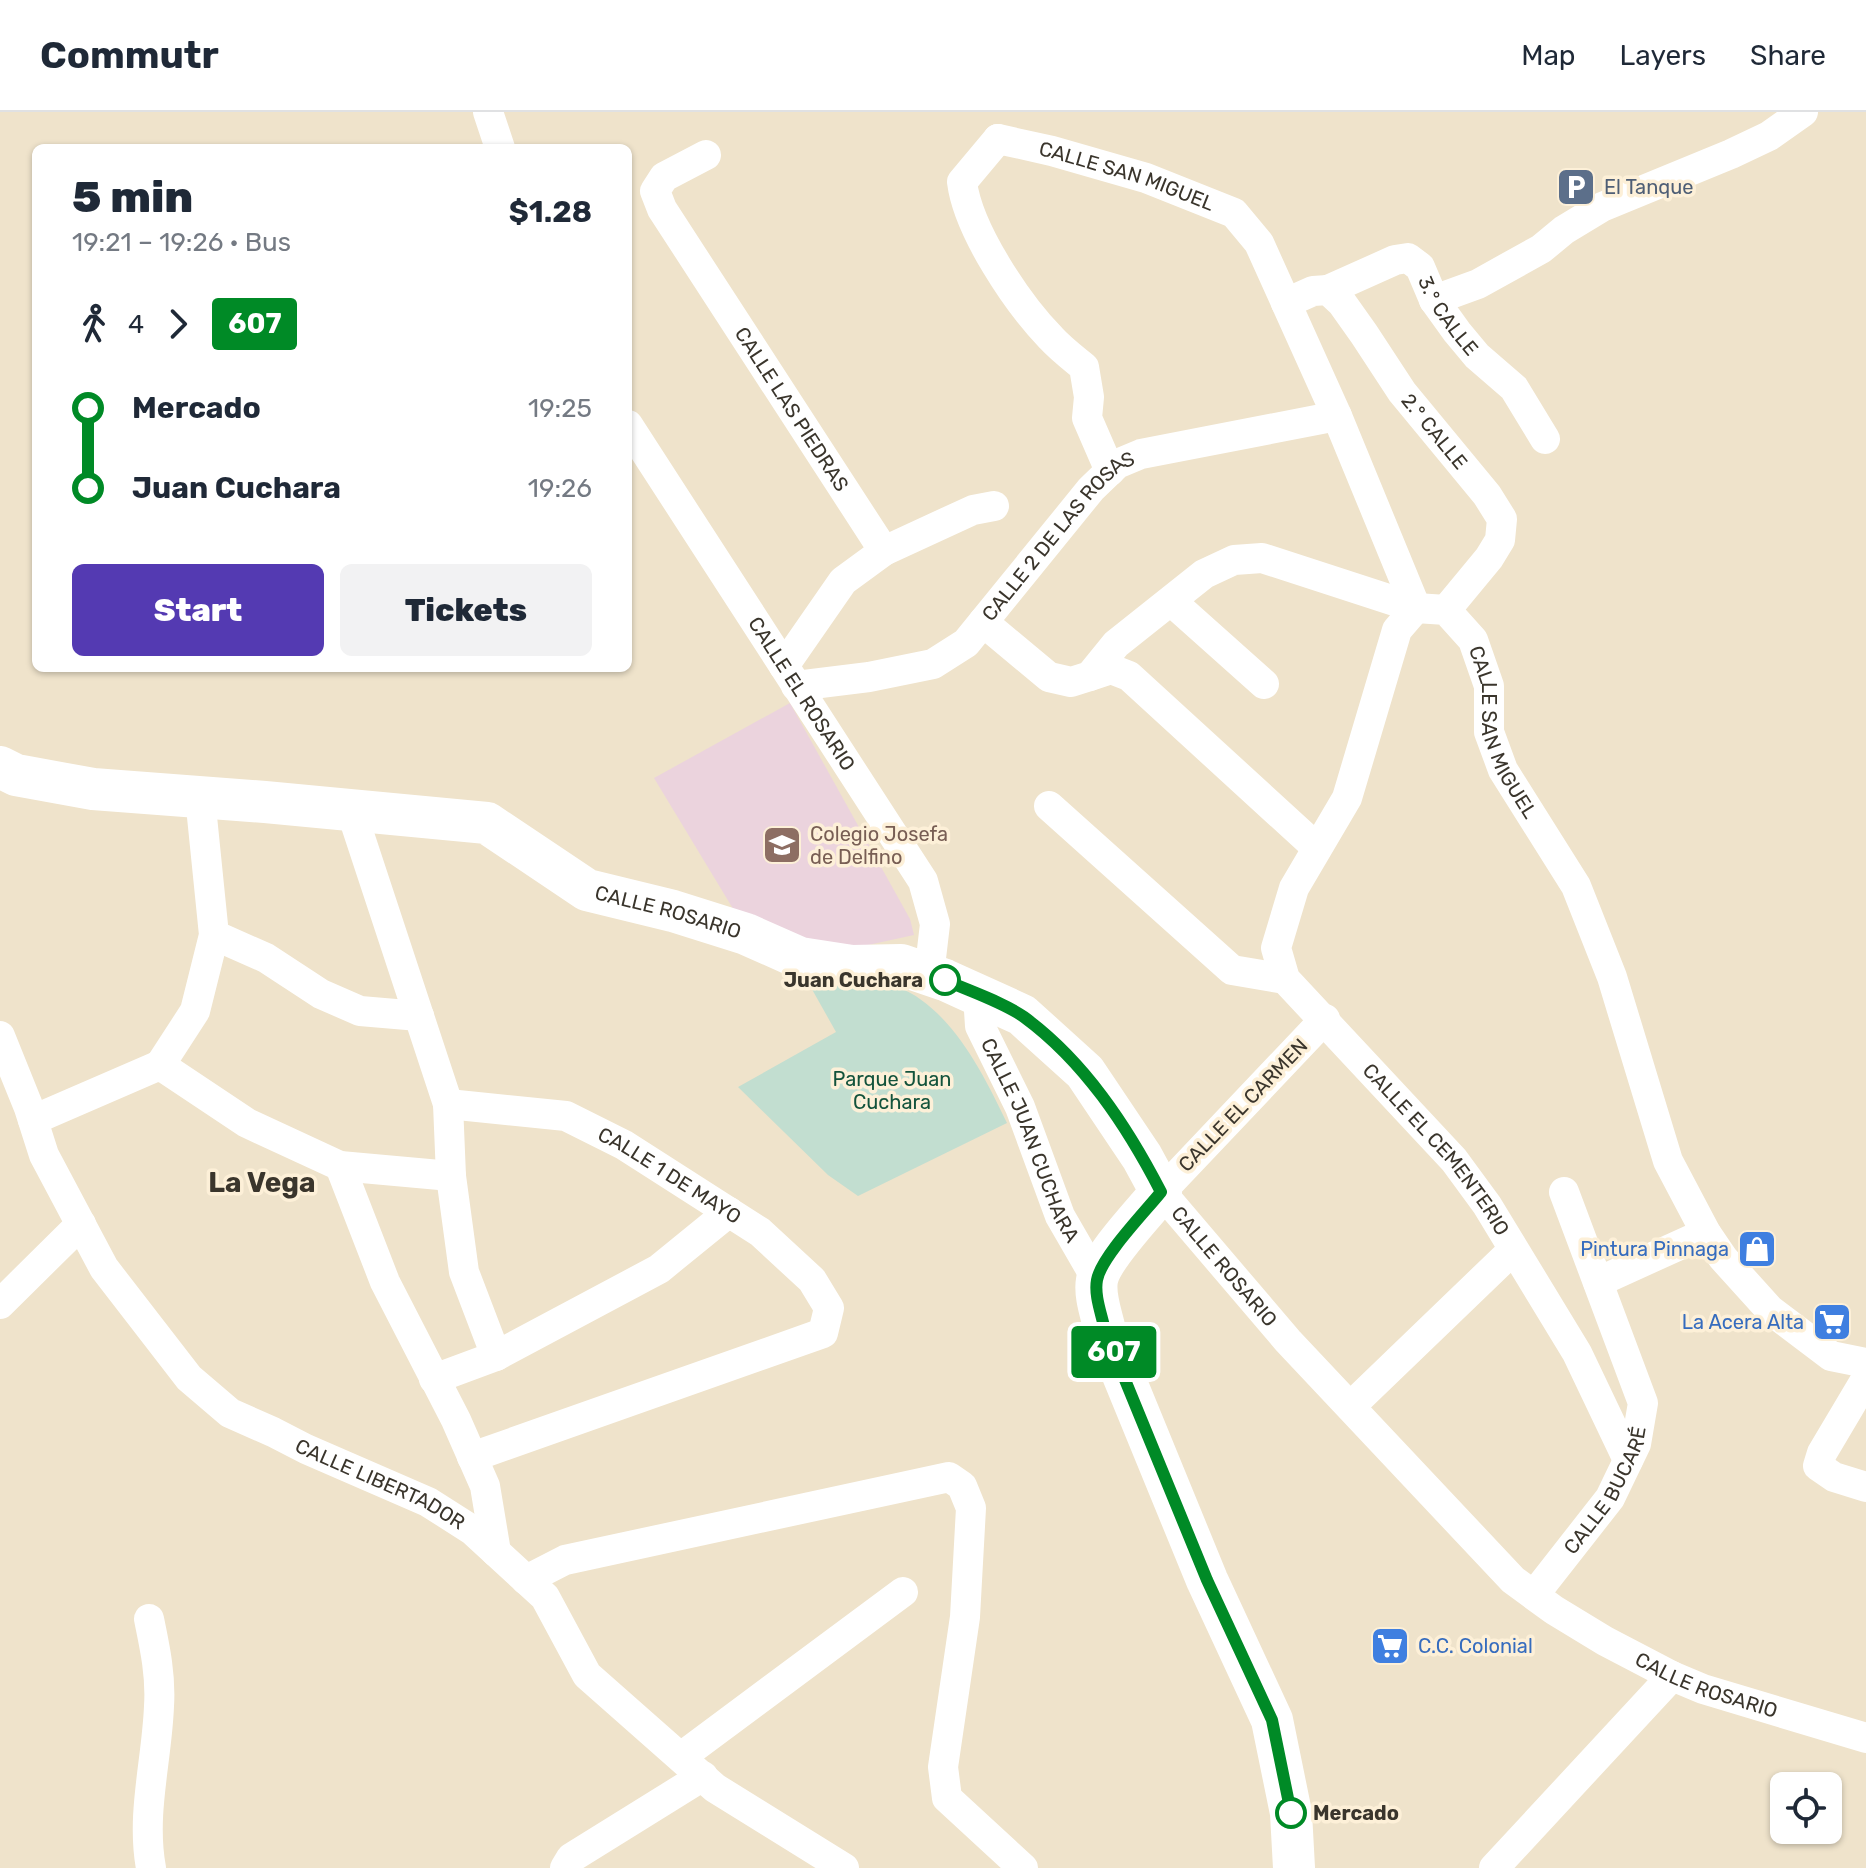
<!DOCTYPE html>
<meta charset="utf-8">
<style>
:root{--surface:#fff;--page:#f2f2f3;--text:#1f2937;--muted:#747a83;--line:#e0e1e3;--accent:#543ab2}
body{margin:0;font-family:Rubik,sans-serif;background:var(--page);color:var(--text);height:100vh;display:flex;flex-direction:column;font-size:30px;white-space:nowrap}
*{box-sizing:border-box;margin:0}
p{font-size:26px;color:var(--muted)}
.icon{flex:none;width:44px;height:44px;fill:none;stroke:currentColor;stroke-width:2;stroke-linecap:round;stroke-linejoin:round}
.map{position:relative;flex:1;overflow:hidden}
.side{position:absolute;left:32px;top:32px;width:600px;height:528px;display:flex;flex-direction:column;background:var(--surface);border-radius:12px;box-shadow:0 2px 6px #0004}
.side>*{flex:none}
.badge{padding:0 16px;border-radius:6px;font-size:28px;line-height:52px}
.fabs{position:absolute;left:1770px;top:1660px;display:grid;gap:16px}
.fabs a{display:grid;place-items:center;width:72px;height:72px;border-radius:12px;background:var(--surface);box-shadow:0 2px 6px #0004;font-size:40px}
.map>.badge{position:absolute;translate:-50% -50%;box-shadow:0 0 0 4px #fff}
.legs{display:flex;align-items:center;gap:12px;height:88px;padding:0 40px;font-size:26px}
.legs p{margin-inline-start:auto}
.overview{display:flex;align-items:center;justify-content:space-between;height:136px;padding:0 40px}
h1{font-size:44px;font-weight:800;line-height:60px}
.button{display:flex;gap:16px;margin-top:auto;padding:16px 40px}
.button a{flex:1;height:92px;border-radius:12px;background:var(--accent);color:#fff;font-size:32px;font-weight:800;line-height:92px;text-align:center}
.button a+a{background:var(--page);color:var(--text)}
ul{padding:0 40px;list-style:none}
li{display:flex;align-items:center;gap:28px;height:80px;font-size:30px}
li i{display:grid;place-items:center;width:12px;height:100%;margin:0 10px;background:currentColor}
li i::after{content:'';width:20px;height:20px;margin:-10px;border:6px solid;border-radius:50%;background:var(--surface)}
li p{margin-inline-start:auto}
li:first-child i{background:linear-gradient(#0000 50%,currentColor 0)}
li:last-child i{background:linear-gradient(currentColor 50%,#0000 0)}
header{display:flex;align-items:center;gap:48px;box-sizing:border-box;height:112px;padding:0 40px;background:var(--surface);border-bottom:2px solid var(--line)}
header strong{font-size:38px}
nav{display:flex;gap:44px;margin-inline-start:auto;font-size:28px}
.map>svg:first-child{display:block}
.education{fill:#ebd3dd}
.green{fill:#c2ded0}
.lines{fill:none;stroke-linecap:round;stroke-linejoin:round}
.street{stroke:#fff;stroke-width:30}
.secondary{stroke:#fff;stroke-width:42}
.line-1-casing{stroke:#fff;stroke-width:18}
.line-1{stroke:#008a26;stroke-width:12}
.stop-1-dot{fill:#fff;stroke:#008a26;stroke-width:4}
.labels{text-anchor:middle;stroke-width:7;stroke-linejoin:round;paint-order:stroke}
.street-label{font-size:20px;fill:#3a352c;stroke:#fdf0d8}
.service-label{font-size:20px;fill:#4e5e75;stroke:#fdf0d8;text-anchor:start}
.education-label{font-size:20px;fill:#785e54;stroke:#fdf0d8;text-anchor:start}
.stop-label{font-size:20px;font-weight:bold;fill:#3a352c;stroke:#fdf0d8;text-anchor:end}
.park-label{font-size:20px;fill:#13533c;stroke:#fdf0d8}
.shop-label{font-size:20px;fill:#366cbe;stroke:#fdf0d8;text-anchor:end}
.district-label{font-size:28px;font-weight:bold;fill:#3a352c;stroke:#fdf0d8}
</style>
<header>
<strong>Commutr</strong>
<nav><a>Map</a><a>Layers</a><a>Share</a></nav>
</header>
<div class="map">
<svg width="1866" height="1756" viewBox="0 0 1866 1756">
<rect width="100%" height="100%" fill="#efe3cb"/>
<path class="education" d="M 790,591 L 910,807 L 914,823 L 859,835 L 814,832 L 735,800 L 654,666 Z"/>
<path class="green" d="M 831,869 C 849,871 883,868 898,875 C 951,896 984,963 1007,1011 L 858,1084 L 828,1063 L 738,975 L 836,920 L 809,872 Z"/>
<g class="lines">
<g class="street">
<path d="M 488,0 L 500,36"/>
<path id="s1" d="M 998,27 L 1052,39 L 1146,66 L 1234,101 L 1259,131 L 1337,304 L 1416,496"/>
<path d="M 998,27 L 962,70 C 968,118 1017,191 1051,226 C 1061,237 1073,246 1084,255 L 1089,285 L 1087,306 L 1110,359"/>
<path id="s2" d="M 706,43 L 664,65 L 655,79 L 662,97 L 884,439 L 843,469 L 784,554"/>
<path id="s3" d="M 1328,178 L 1395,148 L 1408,146 L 1420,155 L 1434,188 L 1457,220 L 1477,244 L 1514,276 L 1545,327"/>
<path d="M 1434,188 L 1478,172 L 1541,137 L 1564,118 L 1602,95 L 1731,42 L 1769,24 L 1803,0"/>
<path id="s4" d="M 1286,191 L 1313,179 L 1328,178 L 1342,191 L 1364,222 L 1402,280 L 1487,383 L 1502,407 L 1500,428 L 1489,446 L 1446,498"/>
<path id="s5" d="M 628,313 L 923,769 L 935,812 L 929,863"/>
<path d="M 884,439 L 973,398 L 994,394"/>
<path d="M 1171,489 L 1264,572"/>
<path id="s6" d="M 1416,496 L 1397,518 L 1347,686 L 1294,776 L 1276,836 L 1285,867 L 1454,1048 L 1487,1093 L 1577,1241 L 1628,1348"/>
<path id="s7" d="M 983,510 L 1049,565 L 1071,570 L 1090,564 L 1116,532 L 1204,462 L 1234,448 L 1262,446 L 1416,496 L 1446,498 L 1473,528 L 1489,574 L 1489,620 L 1503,658 L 1576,774 L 1612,865 L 1668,1049 L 1706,1121 L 1723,1146 L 1770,1198 L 1831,1244 L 1866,1251"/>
<path d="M 1090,564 L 1111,557 L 1129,564 L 1317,736"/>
<path id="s8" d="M 796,574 L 869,565 L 933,552 L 966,531 L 1091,377 L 1117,352 L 1141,342 L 1337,304"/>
<path d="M 1049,694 L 1232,858 L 1285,867"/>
<path d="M 351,698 L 448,992 L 451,1064 L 464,1160 L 496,1244"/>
<path d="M 214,823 L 266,846 L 321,882 L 360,899 L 419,904"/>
<path id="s9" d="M 978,883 L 980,914 L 1020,995 L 1060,1104 L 1097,1168"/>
<path id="s10" d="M 1325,907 L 1161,1080 L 1288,1229 L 1513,1468 L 1554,1498 L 1605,1529 L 1672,1564 L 1703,1577 L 1866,1626"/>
<path id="s11" d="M 0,924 L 29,996 L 44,1043 L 104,1156 L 189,1266 L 230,1301 L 273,1320 L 306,1337 L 428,1390 L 472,1418 L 545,1485 L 587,1563 L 715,1676 L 844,1756"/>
<path d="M 160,953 L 195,899 L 214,823 L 200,685"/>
<path id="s12" d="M 448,992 L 566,1004 L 624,1033 L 760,1120 L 812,1168 L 829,1196 L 823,1221 L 472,1345"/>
<path d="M 33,1008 L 160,953 L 247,1011 L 340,1054 L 451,1064"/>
<path d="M 340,1054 L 385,1170 L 456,1308 L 485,1374 L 496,1440"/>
<path d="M 1598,1170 L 1706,1121"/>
<path d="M 0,1192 L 81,1112"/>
<path d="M 434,1267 L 496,1244 L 659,1157 L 729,1100"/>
<path d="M 1866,1267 L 1822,1341 L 1818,1354 L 1834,1365 L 1866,1375"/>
<path d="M 1351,1294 L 1513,1138"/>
<path d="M 526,1468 L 565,1448 L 949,1365 L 962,1374 L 971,1396 L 965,1505 L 943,1655 L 947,1686 L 1023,1756"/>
<path id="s13" d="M 1534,1483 L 1610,1386 L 1636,1332 L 1643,1291 L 1564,1080"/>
<path d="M 149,1507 C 155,1536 161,1564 159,1594 C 157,1648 141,1702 151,1756"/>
<path d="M 681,1645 L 903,1480"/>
<path d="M 565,1756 L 571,1746 L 703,1664"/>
<path d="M 1494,1756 L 1672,1564"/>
</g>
<path class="secondary" id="s14" d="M 0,655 L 16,663 L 93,677 L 265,690 L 487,711 L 587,778 L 673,799 L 746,822 L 800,846 L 852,854 L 901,853 L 945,868 L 1022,903 L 1085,960 L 1142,1045 L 1161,1080 C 1145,1100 1101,1145 1097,1168 C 1094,1184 1102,1204 1105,1219 L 1207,1468 L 1272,1608 L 1291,1701 L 1294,1756"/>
</g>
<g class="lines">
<defs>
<path id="line-1" d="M 945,868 C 969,879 1003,890 1024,905 C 1084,949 1127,1014 1161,1080 C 1145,1100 1101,1145 1097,1168 C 1094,1184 1102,1203 1105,1219 L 1207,1468 L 1272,1608 L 1291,1701"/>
</defs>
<use href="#line-1" class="line-1-casing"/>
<use href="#line-1" class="line-1"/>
</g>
<defs>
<symbol id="parking-square" viewBox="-11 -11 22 22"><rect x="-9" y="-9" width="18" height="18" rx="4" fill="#5c6f8a" stroke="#fdf0d8"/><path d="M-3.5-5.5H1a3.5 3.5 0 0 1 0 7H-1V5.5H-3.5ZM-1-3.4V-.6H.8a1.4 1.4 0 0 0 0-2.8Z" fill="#fff"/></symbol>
<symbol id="school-square" viewBox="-11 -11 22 22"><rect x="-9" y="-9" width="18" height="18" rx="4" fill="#8d6e63" stroke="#fdf0d8"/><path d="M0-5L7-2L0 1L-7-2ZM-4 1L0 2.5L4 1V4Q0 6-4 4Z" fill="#fff"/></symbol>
<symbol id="shop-square" viewBox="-11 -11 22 22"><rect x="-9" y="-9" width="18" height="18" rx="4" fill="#3f7fe0" stroke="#fdf0d8"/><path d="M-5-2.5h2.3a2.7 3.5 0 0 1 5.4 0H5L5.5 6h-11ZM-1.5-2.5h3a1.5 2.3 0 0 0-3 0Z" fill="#fff"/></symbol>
<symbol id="supermarket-square" viewBox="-11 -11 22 22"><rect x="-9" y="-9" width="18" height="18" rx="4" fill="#3f7fe0" stroke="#fdf0d8"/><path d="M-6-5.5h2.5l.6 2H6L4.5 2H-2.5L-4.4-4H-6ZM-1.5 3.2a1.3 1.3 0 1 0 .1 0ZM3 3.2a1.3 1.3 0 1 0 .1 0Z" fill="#fff"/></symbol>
</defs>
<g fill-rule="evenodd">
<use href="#parking-square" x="1554" y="53" width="44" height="44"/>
<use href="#school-square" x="760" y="711" width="44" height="44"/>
<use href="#shop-square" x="1735" y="1115" width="44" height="44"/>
<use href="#supermarket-square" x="1810" y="1188" width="44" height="44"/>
<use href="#supermarket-square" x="1368" y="1512" width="44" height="44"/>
</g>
<g class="stop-1-dot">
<circle cx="945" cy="868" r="14"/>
<circle cx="1291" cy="1701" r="14"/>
</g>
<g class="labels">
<g class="street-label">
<text dy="7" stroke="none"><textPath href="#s1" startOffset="134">CALLE SAN MIGUEL</textPath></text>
<text dy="7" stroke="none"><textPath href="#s3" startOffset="158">3.° CALLE</textPath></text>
<text dy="7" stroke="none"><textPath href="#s2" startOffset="322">CALLE LAS PIEDRAS</textPath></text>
<text dy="7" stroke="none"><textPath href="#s4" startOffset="222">2.° CALLE</textPath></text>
<text dy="7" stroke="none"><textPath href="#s8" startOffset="320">CALLE 2 DE LAS ROSAS</textPath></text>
<text dy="7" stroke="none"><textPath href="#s5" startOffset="320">CALLE EL ROSARIO</textPath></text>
<text dy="7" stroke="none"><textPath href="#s7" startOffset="674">CALLE SAN MIGUEL</textPath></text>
<text dy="7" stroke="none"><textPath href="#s14" startOffset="696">CALLE ROSARIO</textPath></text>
<text transform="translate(1243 993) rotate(-46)" y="7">CALLE EL CARMEN</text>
<text dy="7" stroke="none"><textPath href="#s9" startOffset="156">CALLE JUAN CUCHARA</textPath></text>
<text dy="7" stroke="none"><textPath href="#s6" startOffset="632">CALLE EL CEMENTERIO</textPath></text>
<text dy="7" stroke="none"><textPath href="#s12" startOffset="238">CALLE 1 DE MAYO</textPath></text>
<text dy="7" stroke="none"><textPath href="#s10" startOffset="336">CALLE ROSARIO</textPath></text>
<text dy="7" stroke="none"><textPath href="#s11" startOffset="614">CALLE LIBERTADOR</textPath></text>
<text dy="7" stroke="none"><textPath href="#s13" startOffset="128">CALLE BUCARÉ</textPath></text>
<text dy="7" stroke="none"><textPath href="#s10" startOffset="984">CALLE ROSARIO</textPath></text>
</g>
<g class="service-label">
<text x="1604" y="82">El Tanque</text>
</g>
<g class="education-label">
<text x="810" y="729">Colegio Josefa<tspan x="810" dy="23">de Delfino</tspan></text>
</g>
<g class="stop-label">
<text x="923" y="875">Juan Cuchara</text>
<text x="1313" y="1708" text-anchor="start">Mercado</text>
</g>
<g class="park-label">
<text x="892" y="974">Parque Juan<tspan x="892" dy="23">Cuchara</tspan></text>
</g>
<g class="shop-label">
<text x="1729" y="1144">Pintura Pinnaga</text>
<text x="1804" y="1217">La Acera Alta</text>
<text x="1418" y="1541" text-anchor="start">C.C. Colonial</text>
</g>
<g class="district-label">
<text x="262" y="1080">La Vega</text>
</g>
</g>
</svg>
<div class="fabs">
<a><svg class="icon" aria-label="locate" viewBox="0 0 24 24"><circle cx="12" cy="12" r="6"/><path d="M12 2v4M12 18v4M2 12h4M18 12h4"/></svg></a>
</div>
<b class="badge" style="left:1114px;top:1240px;background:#008a26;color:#fff">607</b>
<section class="side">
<div class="overview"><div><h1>5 min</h1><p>19:21 – 19:26 · Bus</p></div><b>$1.28</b></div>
<div class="legs"><svg class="icon" aria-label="walk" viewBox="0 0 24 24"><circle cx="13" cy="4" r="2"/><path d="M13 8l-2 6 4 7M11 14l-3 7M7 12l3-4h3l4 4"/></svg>4<svg class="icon" aria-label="forward" viewBox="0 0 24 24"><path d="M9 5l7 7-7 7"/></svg><b class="badge" style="background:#008a26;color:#fff">607</b></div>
<ul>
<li><i style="color:#008a26"></i><b>Mercado</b><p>19:25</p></li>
<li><i style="color:#008a26"></i><b>Juan Cuchara</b><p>19:26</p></li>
</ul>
<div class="button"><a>Start</a><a>Tickets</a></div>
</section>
</div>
